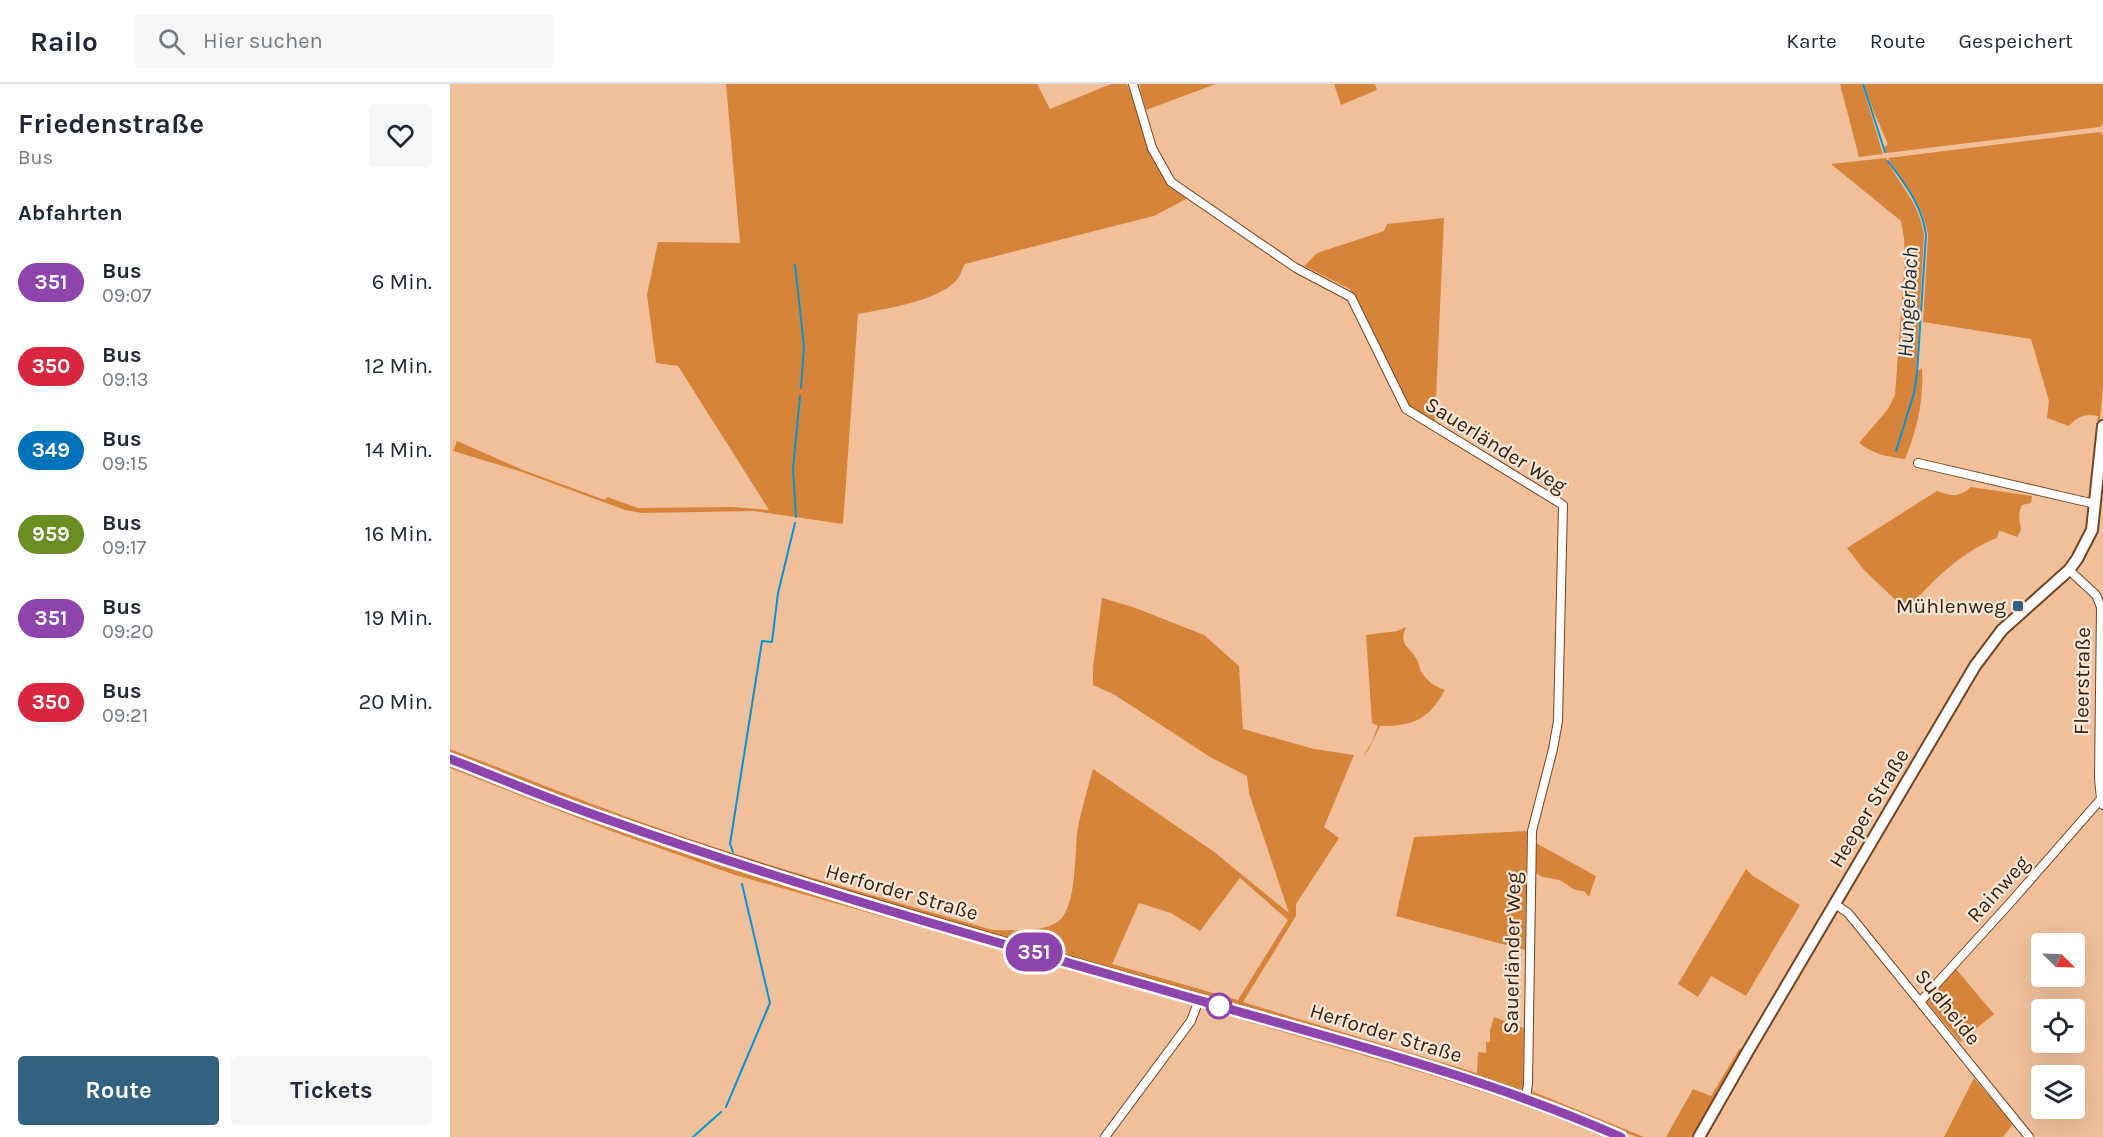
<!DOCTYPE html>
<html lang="de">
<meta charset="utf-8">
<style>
:root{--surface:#fff;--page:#f6f6f7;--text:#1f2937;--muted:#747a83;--line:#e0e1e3;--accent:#326280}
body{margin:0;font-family:Karla,sans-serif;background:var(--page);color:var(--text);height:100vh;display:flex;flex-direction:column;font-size:22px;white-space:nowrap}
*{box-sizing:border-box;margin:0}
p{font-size:20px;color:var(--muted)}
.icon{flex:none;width:33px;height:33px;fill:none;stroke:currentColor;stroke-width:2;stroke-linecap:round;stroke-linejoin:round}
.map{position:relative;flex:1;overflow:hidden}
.panel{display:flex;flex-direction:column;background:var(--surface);width:450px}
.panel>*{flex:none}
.badge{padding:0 12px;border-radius:20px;font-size:21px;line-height:39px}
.needle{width:39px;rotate:113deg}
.tools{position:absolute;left:1581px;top:849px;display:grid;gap:12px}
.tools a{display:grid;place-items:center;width:54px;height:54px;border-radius:6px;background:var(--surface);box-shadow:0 6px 24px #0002;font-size:30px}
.map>.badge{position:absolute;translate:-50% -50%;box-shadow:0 0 0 3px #fff}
h2{padding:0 18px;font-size:22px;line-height:54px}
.round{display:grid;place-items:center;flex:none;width:63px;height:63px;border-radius:6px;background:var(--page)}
.headline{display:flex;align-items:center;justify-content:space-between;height:102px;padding:0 18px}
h1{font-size:28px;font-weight:700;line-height:45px}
.cta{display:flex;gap:12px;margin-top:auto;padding:12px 18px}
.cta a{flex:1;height:69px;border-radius:6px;background:var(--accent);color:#fff;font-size:24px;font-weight:700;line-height:69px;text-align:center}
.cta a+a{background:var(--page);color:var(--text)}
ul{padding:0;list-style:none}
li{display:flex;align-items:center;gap:18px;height:84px;padding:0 18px}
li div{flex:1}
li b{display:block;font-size:22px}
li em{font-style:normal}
li .badge{min-width:66px;font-weight:700;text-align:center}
header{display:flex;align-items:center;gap:36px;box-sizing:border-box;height:84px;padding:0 30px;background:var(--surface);border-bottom:2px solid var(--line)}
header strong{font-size:28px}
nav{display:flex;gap:33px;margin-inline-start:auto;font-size:21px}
.search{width:420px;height:54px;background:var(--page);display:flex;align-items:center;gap:15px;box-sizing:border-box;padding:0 21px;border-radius:6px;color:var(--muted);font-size:22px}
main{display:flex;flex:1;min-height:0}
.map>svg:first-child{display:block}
.green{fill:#d7843b;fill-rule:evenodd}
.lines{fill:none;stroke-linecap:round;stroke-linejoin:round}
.stream{stroke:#0096d8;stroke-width:2}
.street-casing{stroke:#704624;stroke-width:10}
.secondary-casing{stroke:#704624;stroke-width:14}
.street{stroke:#fff;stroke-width:8}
.secondary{stroke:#fff;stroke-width:10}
.line-casing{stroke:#fff;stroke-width:14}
.line{stroke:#8e44ad;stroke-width:9}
.poi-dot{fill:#326280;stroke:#fce8d9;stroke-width:2}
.stop-dot{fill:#fff;stroke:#8e44ad;stroke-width:3}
.labels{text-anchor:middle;stroke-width:4.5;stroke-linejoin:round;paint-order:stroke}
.street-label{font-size:21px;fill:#342213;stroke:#fce8d9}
.poi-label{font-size:21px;fill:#342213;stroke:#fce8d9;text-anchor:end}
.water-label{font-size:22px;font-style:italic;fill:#1a2d3a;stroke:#fce8d9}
</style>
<header>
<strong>Railo</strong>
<div class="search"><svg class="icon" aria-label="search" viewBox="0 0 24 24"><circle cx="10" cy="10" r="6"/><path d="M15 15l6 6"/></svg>Hier suchen</div>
<nav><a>Karte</a><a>Route</a><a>Gespeichert</a></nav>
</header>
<main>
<section class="panel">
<div class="headline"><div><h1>Friedenstraße</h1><p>Bus</p></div><a class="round"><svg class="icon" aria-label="heart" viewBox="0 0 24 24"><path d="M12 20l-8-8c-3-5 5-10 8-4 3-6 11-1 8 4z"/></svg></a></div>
<h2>Abfahrten</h2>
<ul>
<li><span class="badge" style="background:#8e44ad;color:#fff">351</span><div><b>Bus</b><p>09:07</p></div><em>6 Min.</em></li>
<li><span class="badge" style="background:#d7263d;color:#fff">350</span><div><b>Bus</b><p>09:13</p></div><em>12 Min.</em></li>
<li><span class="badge" style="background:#0072bc;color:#fff">349</span><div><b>Bus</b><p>09:15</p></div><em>14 Min.</em></li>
<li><span class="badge" style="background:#6b8e23;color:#fff">959</span><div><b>Bus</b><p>09:17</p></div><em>16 Min.</em></li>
<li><span class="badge" style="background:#8e44ad;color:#fff">351</span><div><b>Bus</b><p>09:20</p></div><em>19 Min.</em></li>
<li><span class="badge" style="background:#d7263d;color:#fff">350</span><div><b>Bus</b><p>09:21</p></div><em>20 Min.</em></li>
</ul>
<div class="cta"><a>Route</a><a>Tickets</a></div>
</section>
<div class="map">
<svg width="1653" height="1053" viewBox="0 0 1653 1053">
<rect width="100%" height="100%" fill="#f1c09b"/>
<path class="green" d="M 276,0 L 587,0 L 600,25 L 661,0 L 677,0 C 695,43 694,87 738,114 L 704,132 L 515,180 C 512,185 510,193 506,197 C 487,217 435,225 408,230 L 393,440 L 304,427 L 192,429 L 175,426 L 72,388 L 3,367 L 7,357 L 73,386 L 155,416 L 157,413 L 188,424 L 282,423 L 319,426 L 228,282 L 206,279 L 197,211 L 208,158 L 290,159 Z
M 689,0 L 766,0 L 696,26 Z
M 884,0 L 925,0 L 927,6 L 891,21 Z
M 1390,0 L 1412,0 L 1433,70 L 1409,73 Z
M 1414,0 L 1653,0 L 1653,39 L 1650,43 L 1436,69 L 1434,64 L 1438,60 C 1429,39 1420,21 1414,0 Z
M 1650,48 L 1653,51 L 1653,302 L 1643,412 L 1639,415 L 1648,332 C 1637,329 1627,332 1619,342 L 1597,334 L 1599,317 L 1581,255 L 1473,238 L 1478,151 C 1474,120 1453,100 1438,74 Z
M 1436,74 C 1450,103 1469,117 1474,151 L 1466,288 L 1472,284 C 1474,314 1467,347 1455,375 C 1439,373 1422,370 1409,359 L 1438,325 L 1445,311 L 1455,175 L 1454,154 L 1451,137 L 1381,80 Z
M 994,134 L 985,337 L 960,323 L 905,212 L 900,205 L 854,182 L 867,169 L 934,147 L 937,140 Z
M 1521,403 L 1582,412 L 1581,419 L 1572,421 C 1567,431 1570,436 1571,446 L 1567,453 L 1554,448 L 1549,447 L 1547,454 C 1510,468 1482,498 1456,526 L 1414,486 L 1397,464 L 1487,407 C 1501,412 1509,414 1521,403 Z
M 652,514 L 683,523 L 754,551 L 789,582 L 793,645 L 864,665 L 904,671 L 874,743 L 889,754 L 846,820 L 846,832 L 793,918 L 1027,989 L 1028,968 L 1036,969 L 1036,958 L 1040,958 L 1040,946 L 1044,933 L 1074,944 L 1073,1004 L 1071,1006 L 1068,1007 L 784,921 L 786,920 L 768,915 L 766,916 L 320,787 L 133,723 L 0,671 L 0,665 C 78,695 155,726 234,753 C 336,788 440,816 543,846 C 563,846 588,849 606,839 C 628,827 624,766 628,743 C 632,723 638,704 643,685 L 763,767 L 839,829 L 799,709 L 797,692 L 760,673 L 665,611 L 643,601 L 643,583 ZM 790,794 L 838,836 L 788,916 L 662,880 L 689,819 L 721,829 L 750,847 Z
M 956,543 C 948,563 960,561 967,576 C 969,579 969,582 970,585 C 974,595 985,603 995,606 C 978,636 964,642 930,642 L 919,665 L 913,672 L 922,658 L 928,642 L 922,639 L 916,551 L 947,547 Z
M 0,678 L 85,712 L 739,916 L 742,920 L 285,791 L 164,748 L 0,684 Z
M 1077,747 L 1075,866 L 946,832 L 964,753 Z
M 1086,759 L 1146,792 L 1139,813 L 1134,807 C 1121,808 1117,797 1105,795 C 1097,793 1093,795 1086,789 Z
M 1296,785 L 1303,792 L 1350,821 L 1296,912 L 1261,892 L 1248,913 L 1228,900 Z
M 1505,884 L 1544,930 L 1510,958 L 1476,917 Z
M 797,933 L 1069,1015 L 1055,1015 L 974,989 L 795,937 Z
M 1290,964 L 1294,967 L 1241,1053 L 1216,1053 L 1243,1005 L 1261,1012 Z
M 1524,994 L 1563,1040 L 1553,1053 L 1494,1053 Z
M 1079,1006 L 1194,1053 L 1187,1053 L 1084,1013 Z"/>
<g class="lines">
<path class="stream" d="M 1413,0 L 1435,68
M 1438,77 C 1455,100 1473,123 1476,151 L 1467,289 L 1464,309 L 1446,367
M 345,181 L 354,262 L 351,304
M 346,433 L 343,385 L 350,312
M 283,768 L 280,760 L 312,557 L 322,558 L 328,509 L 345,439
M 276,1023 L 320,919 L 292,800
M 243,1053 L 271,1028"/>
<defs>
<path id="street" d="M 683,0 L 702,64 L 721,98 L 846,184 L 901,213 L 956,325 L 1113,421 L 1108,637 L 1103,665 L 1082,747 L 1078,1000 L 1076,1014
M 1468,379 L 1645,420
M 1619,486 L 1646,511 L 1651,523 L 1649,694 L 1651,715 L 1653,721
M 1385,820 L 1398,829 L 1407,840 L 1579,1053
M 1470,918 L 1560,819 L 1651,715
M 655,1053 L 741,937 L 749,916"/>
<path id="secondary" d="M 0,675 C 52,695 103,717 156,735 C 349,802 546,857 742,914 C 886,956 1033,992 1171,1053
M 1249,1053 L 1298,967 L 1525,582 L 1552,546 L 1619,486 L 1627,475 L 1642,446 L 1653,342"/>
</defs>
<use href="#street" class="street-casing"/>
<use href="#secondary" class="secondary-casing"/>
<use href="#street" class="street"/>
<use href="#secondary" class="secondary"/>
</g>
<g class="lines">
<defs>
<path id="line" d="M 0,675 C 52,695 103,717 156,735 C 350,804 550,859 748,916 C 890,957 1035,993 1171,1053"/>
</defs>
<use href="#line" class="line-casing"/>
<use href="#line" class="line"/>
</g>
<rect class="poi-dot" x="1562" y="516" width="12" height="12" rx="3"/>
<circle class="stop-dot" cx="769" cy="922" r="12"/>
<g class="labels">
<g class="street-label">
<text transform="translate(1046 361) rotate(32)" y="7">Sauerländer Weg</text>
<text transform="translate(1632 597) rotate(-89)" y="7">Fleerstraße</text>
<text transform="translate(1419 724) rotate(-59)" y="7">Heeper Straße</text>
<text transform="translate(1548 805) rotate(-48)" y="7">Rainweg</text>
<text transform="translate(452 808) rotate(16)" y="7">Herforder Straße</text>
<text transform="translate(1062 869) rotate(-89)" y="7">Sauerländer Weg</text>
<text transform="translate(1498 923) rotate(51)" y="7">Sudheide</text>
<text transform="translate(936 949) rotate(17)" y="7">Herforder Straße</text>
</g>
<g class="poi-label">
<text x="1556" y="529">Mühlenweg</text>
</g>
<g class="water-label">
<text transform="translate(1457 218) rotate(-87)" y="8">Hungerbach</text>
</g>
</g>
</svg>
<div class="tools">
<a><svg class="needle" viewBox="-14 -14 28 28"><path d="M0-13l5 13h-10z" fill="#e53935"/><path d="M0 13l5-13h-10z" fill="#747a83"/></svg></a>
<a><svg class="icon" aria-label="locate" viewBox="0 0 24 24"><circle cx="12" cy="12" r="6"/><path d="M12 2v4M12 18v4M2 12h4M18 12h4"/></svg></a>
<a><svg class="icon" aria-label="layers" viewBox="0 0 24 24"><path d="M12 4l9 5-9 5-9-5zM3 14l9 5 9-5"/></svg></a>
</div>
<b class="badge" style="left:584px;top:868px;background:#8e44ad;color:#fff">351</b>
</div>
</main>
